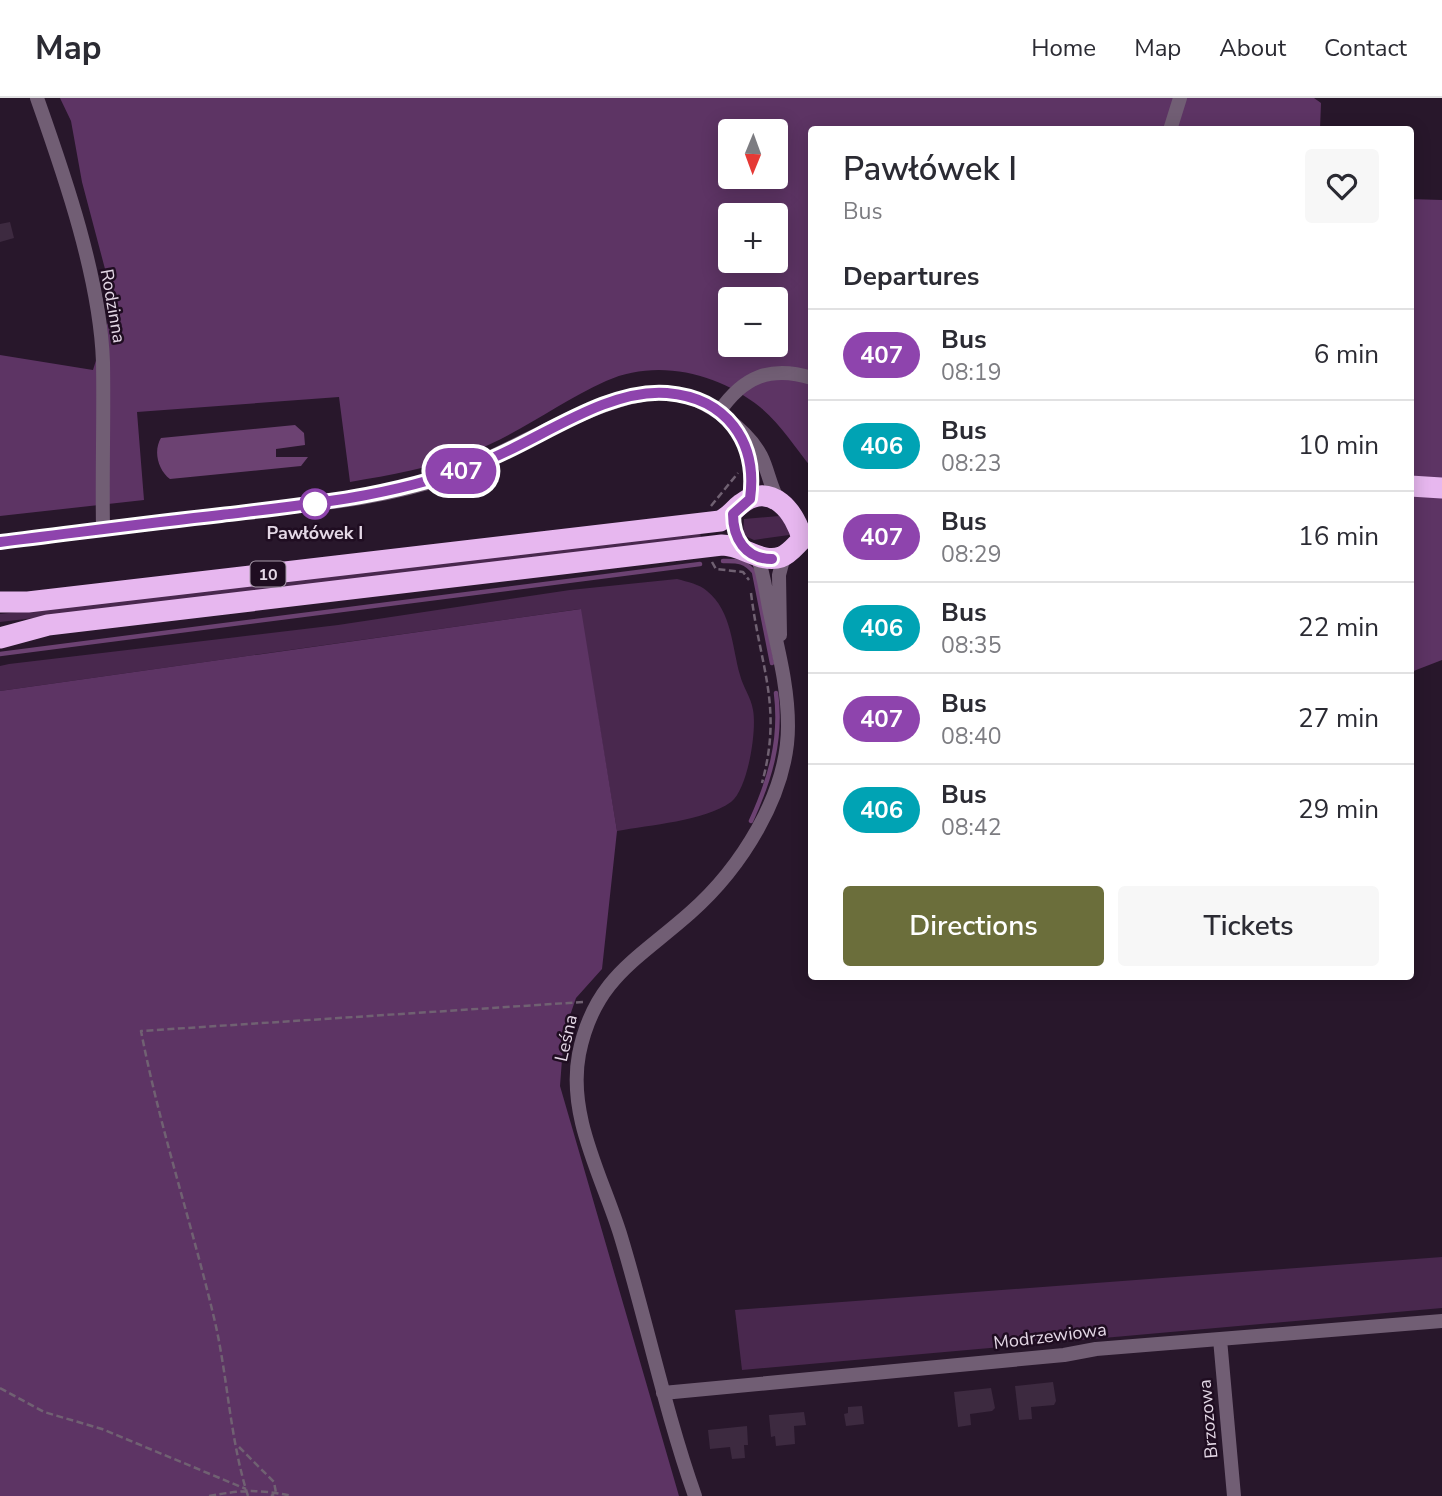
<!DOCTYPE html>
<meta charset="utf-8">
<style>
:root{--surface:#fff;--page:#f7f7f7;--text:#2b2b33;--muted:#7c7c81;--line:#e1e1e2;--accent:#6b6e3b}
body{margin:0;font-family:"Nunito Sans",sans-serif;background:var(--page);color:var(--text);height:100vh;display:flex;flex-direction:column;font-size:26px;white-space:nowrap}
*{box-sizing:border-box;margin:0}
p{font-size:23px;color:var(--muted)}
.icon{flex:none;width:38px;height:38px;fill:none;stroke:currentColor;stroke-width:2;stroke-linecap:round;stroke-linejoin:round}
.map{position:relative;flex:1;overflow:hidden}
.details{position:absolute;left:808px;top:28px;width:606px;height:854px;display:flex;flex-direction:column;background:var(--surface);border-radius:7px;box-shadow:0 4px 18px #0003}
.details>*{flex:none}
.badge{padding:0 14px;border-radius:23px;font-size:24px;line-height:46px}
.needle{width:46px;rotate:181deg}
.buttons{position:absolute;left:718px;top:21px;display:grid;gap:14px}
.buttons a{display:grid;place-items:center;width:70px;height:70px;border-radius:7px;background:var(--surface);box-shadow:0 4px 18px #0003;font-size:35px}
.map>.badge{position:absolute;translate:-50% -50%;box-shadow:0 0 0 4px #fff}
h2{padding:0 35px;font-size:26px;line-height:63px}
.round{display:grid;place-items:center;flex:none;width:74px;height:74px;border-radius:7px;background:var(--page)}
.summary{display:flex;align-items:center;justify-content:space-between;height:119px;padding:0 35px}
h1{font-size:33px;font-weight:600;line-height:52px}
.button{display:flex;gap:14px;margin-top:auto;padding:14px 35px}
.button a{flex:1;height:80px;border-radius:7px;background:var(--accent);color:#fff;font-size:28px;font-weight:600;line-height:80px;text-align:center}
.button a+a{background:var(--page);color:var(--text)}
ul{padding:0;list-style:none}
li{display:flex;align-items:center;gap:21px;height:91px;padding:0 35px;border-top:2px solid var(--line)}
li div{flex:1}
li b{display:block;font-size:26px}
li em{font-style:normal}
li .badge{min-width:77px;font-weight:700;text-align:center}
header{display:flex;align-items:center;gap:42px;box-sizing:border-box;height:98px;padding:0 35px;background:var(--surface);border-bottom:2px solid var(--line)}
header strong{font-size:33px}
nav{display:flex;gap:38px;margin-inline-start:auto;font-size:24px}
.map>svg:first-child{display:block}
.green{fill:#49284e}
.forest{fill:#5d3464;fill-rule:evenodd}
.water{fill:#6c4272}
.lines{fill:none;stroke-linecap:round;stroke-linejoin:round}
.stream{stroke:#6c4272;stroke-width:4.5}
.building{fill:#3d2a40}
.path{stroke:#706172;stroke-width:2.5;stroke-dasharray:7 3.5;stroke-linecap:butt}
.street{stroke:#715e74;stroke-width:14}
.highway{stroke:#e7b7ef;stroke-width:21}
.line-casing{stroke:#fff;stroke-width:16}
.line{stroke:#8e44ad;stroke-width:10}
.stop-dot{fill:#fff;stroke:#8e44ad;stroke-width:3.5}
.labels{text-anchor:middle;stroke-width:5;stroke-linejoin:round;paint-order:stroke}
.shield{fill:#1f0d21;stroke:#a99bab;stroke-width:2}
.shield-label{font-size:16px;font-weight:bold;fill:#e4d8e6}
.street-label{font-size:18px;fill:#e4d8e6;stroke:#1f0d21}
.stop-label{font-size:18px;font-weight:bold;fill:#e4d8e6;stroke:#1f0d21}
</style>
<header>
<strong>Map</strong>
<nav><a>Home</a><a>Map</a><a>About</a><a>Contact</a></nav>
</header>
<div class="map">
<svg width="1442" height="1398" viewBox="0 0 1442 1398">
<rect width="100%" height="100%" fill="#28172b"/>
<path class="green" d="M 779,418 L 791,432 L 789,437 L 754,442 L 743,437 L 744,421 Z
M 700,433 L 701,441 L 0,524 L 0,516 Z
M 677,481 C 688,484 699,486 707,493 C 732,513 732,549 740,577 C 743,589 751,599 753,612 C 757,632 748,691 731,704 C 704,723 650,727 617,733 L 580,511 L 0,593 L 0,568 L 9,566 L 338,527 L 570,492 Z
M 1442,1159 L 1442,1210 L 742,1272 L 735,1212 Z"/>
<path class="forest" d="M 60,0 L 1314,0 L 1321,5 L 1320,31 L 812,32 L 812,370 C 796,351 780,325 760,309 C 718,275 657,260 606,283 C 559,304 518,337 469,355 C 432,370 390,377 350,384 L 339,299 L 137,314 L 144,402 L 0,418 L 0,257 L 93,272 L 114,205 L 82,84 L 71,23 ZM 730,33 L 775,33 L 775,79 L 730,79 ZM 730,117 L 775,117 L 775,163 L 730,163 ZM 730,201 L 775,201 L 775,247 L 730,247 Z
M 1410,101 L 1442,102 L 1442,562 L 1411,574 Z
M 581,511 L 617,733 L 602,871 L 576,900 L 564,935 L 560,988 L 679,1398 L 0,1398 L 0,593 Z"/>
<path class="water" d="M 295,327 L 304,335 L 305,347 L 276,351 L 276,359 L 308,359 L 301,368 L 170,381 C 158,372 153,353 161,340 Z"/>
<g class="lines">
<path class="stream" d="M 723,463 C 737,463 744,462 754,474 L 772,565
M 0,556 L 700,466
M 751,723 C 770,681 782,642 776,595"/>
</g>
<path class="building" d="M 10,124 L 14,140 L 0,144 L 0,126 Z
M 1053,1284 L 1056,1303 L 1054,1307 L 1031,1309 L 1032,1321 L 1019,1322 L 1015,1288 Z
M 991,1290 L 995,1310 L 992,1313 L 970,1316 L 971,1327 L 958,1329 L 954,1294 Z
M 862,1308 L 864,1326 L 846,1328 L 844,1316 L 848,1315 L 848,1309 Z
M 804,1314 L 806,1327 L 794,1328 L 795,1346 L 776,1348 L 775,1338 L 771,1339 L 769,1317 Z
M 747,1328 L 748,1347 L 744,1347 L 745,1360 L 732,1361 L 730,1349 L 710,1351 L 708,1332 Z"/>
<g class="lines">
<path class="path" d="M 711,408 L 738,375
M 712,464 L 716,471 L 743,474 L 749,482
M 751,495 C 760,569 783,608 762,685
M 0,1290 L 44,1314 L 102,1331 L 246,1391
M 239,1349 L 274,1384 L 276,1395 L 271,1398
M 209,1398 C 242,1392 258,1391 292,1398
M 248,1398 C 230,1342 228,1281 215,1224 C 192,1126 160,1031 141,933 L 583,904"/>
<path class="street" d="M 37,0 C 65,79 100,180 103,264 C 104,320 102,375 103,430
M 1170,32 L 1180,0
M 719,314 C 743,279 770,267 812,280
M 744,340 L 752,378 L 750,401
M 0,444 C 84,433 168,423 253,413 C 317,406 384,401 446,379 C 506,357 618,284 678,296 C 706,302 748,332 761,358 C 768,372 770,388 778,402
M 780,537 L 779,477 L 784,458
M 1220,1241 L 1234,1398
M 663,1295 L 1064,1257 L 1096,1251 L 1442,1223
M 695,1398 C 665,1313 647,1225 621,1139 C 603,1080 567,1019 579,956 C 594,881 637,862 690,815 C 740,771 788,697 788,628 C 788,590 779,556 771,519 C 766,498 765,478 757,458"/>
<path class="highway" d="M 1410,388 L 1442,390
M 0,504 L 28,504 L 720,423 C 730,418 733,412 741,406 C 771,382 796,415 802,441
M 0,540 L 48,527 L 722,447 C 743,447 761,466 781,459 C 794,454 799,440 812,435"/>
</g>
<g class="lines">
<defs>
<path id="line" d="M 0,444 C 74,435 147,425 221,417 C 312,406 400,398 485,363 C 539,342 607,290 667,295 C 726,300 758,343 750,401 L 733,416 C 733,440 745,461 772,461"/>
</defs>
<use href="#line" class="line-casing"/>
<use href="#line" class="line"/>
</g>
<circle class="stop-dot" cx="315" cy="406" r="14"/>
<g class="labels">
<rect class="shield" x="250.5" y="463.5" width="35" height="25" rx="5"/>
<g class="shield-label">
<text x="268" y="482">10</text>
</g>
<g class="street-label">
<text transform="translate(113 208) rotate(80)" y="6">Rodzinna</text>
<text transform="translate(566 940) rotate(-77)" y="6">Leśna</text>
<text transform="translate(1050 1238) rotate(-7)" y="6">Modrzewiowa</text>
<text transform="translate(1208 1321) rotate(-95)" y="6">Brzozowa</text>
</g>
<g class="stop-label">
<text x="315" y="441">Pawłówek I</text>
</g>
</g>
</svg>
<div class="buttons">
<a><svg class="needle" viewBox="-14 -14 28 28"><path d="M0-13l5 13h-10z" fill="#e53935"/><path d="M0 13l5-13h-10z" fill="#7c7c81"/></svg></a>
<a>+</a>
<a>−</a>
</div>
<b class="badge" style="left:461px;top:373px;background:#8e44ad;color:#fff">407</b>
<section class="details">
<div class="summary"><div><h1>Pawłówek I</h1><p>Bus</p></div><a class="round"><svg class="icon" aria-label="heart" viewBox="0 0 24 24"><path d="M12 20l-8-8c-3-5 5-10 8-4 3-6 11-1 8 4z"/></svg></a></div>
<h2>Departures</h2>
<ul>
<li><span class="badge" style="background:#8e44ad;color:#fff">407</span><div><b>Bus</b><p>08:19</p></div><em>6 min</em></li>
<li><span class="badge" style="background:#00a3b4;color:#fff">406</span><div><b>Bus</b><p>08:23</p></div><em>10 min</em></li>
<li><span class="badge" style="background:#8e44ad;color:#fff">407</span><div><b>Bus</b><p>08:29</p></div><em>16 min</em></li>
<li><span class="badge" style="background:#00a3b4;color:#fff">406</span><div><b>Bus</b><p>08:35</p></div><em>22 min</em></li>
<li><span class="badge" style="background:#8e44ad;color:#fff">407</span><div><b>Bus</b><p>08:40</p></div><em>27 min</em></li>
<li><span class="badge" style="background:#00a3b4;color:#fff">406</span><div><b>Bus</b><p>08:42</p></div><em>29 min</em></li>
</ul>
<div class="button"><a>Directions</a><a>Tickets</a></div>
</section>
</div>
